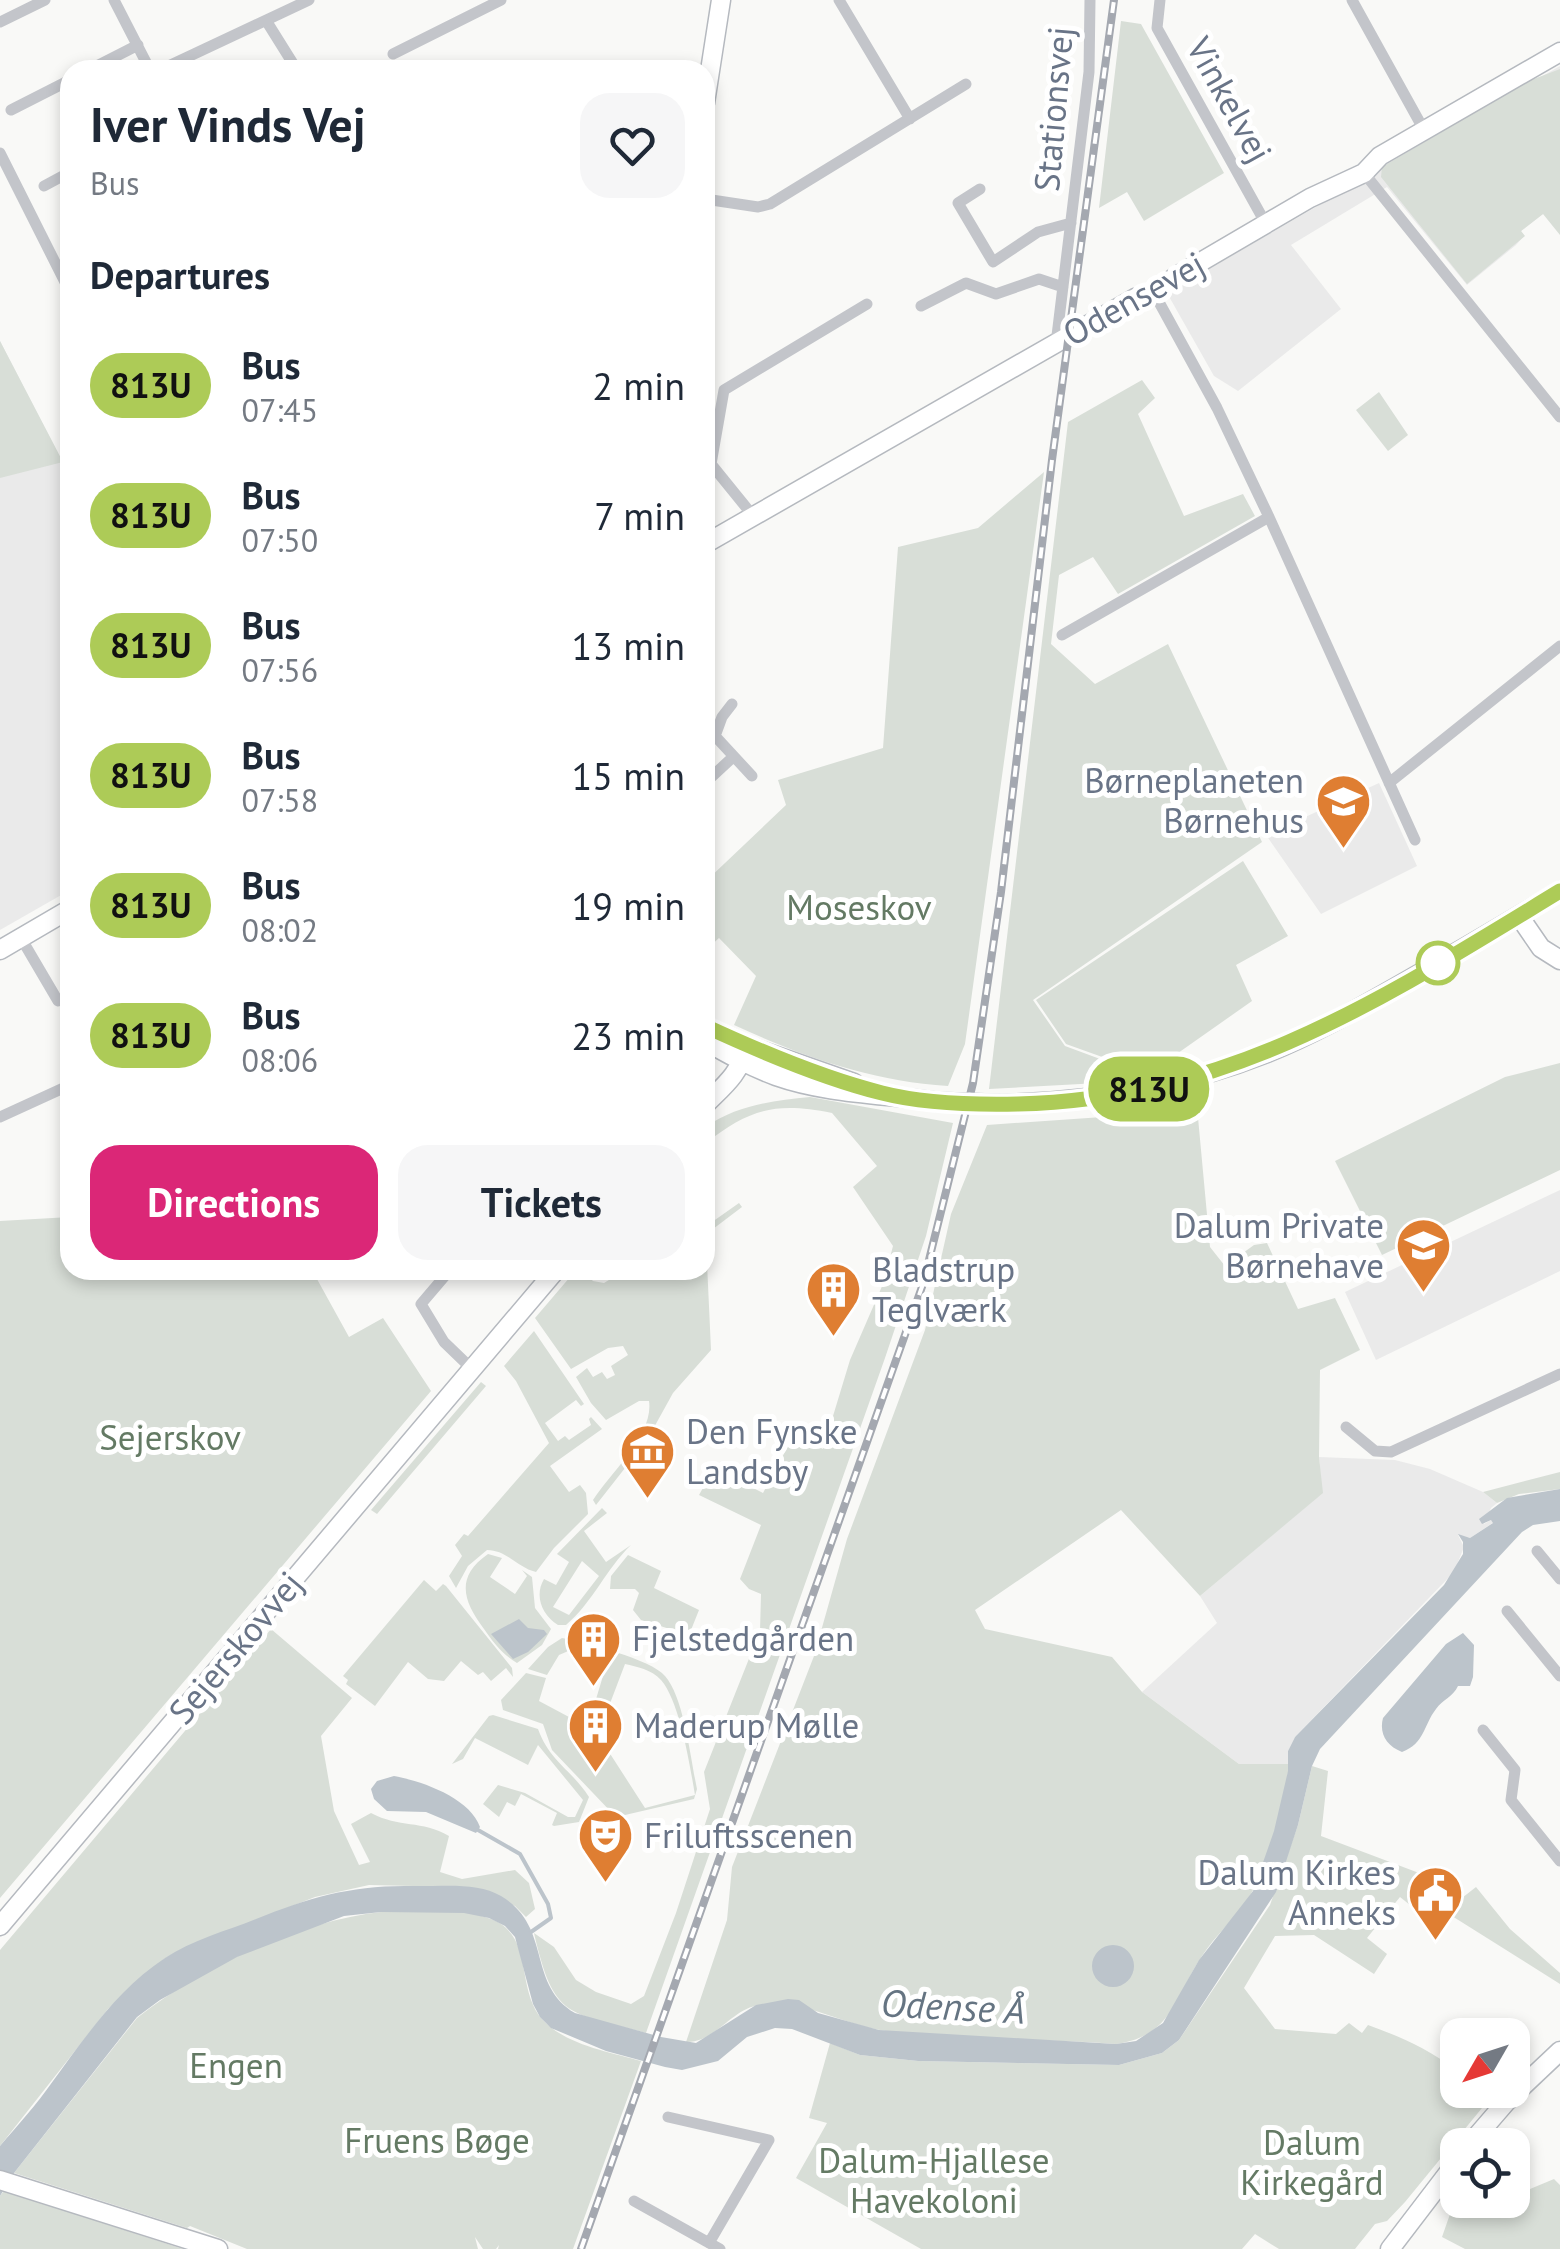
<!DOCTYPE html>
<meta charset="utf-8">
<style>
:root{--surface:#fff;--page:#f6f6f7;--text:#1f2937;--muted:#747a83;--accent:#db2777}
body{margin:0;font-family:"PT Sans",sans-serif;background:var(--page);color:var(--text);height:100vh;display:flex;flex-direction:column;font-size:38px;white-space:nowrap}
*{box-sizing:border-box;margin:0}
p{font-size:32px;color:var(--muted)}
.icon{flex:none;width:55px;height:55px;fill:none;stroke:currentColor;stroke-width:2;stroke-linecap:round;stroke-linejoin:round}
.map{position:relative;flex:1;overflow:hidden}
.drawer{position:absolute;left:60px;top:60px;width:655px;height:1220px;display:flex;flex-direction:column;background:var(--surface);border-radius:30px;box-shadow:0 5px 15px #0003}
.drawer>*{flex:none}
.badge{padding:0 20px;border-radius:32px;font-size:35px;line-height:65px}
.needle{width:65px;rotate:231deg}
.controls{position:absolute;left:1440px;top:2018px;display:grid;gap:20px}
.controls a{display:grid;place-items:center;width:90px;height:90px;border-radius:20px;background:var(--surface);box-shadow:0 5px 15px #0003;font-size:50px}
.map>.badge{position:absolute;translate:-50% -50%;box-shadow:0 0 0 5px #fff}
h2{padding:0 30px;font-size:38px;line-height:90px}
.round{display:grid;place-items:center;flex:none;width:105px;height:105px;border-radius:30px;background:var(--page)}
.overview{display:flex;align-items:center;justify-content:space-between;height:170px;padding:0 30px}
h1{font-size:48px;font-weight:600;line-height:75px}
.cta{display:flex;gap:20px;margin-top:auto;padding:20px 30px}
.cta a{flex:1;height:115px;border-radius:30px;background:var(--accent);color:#fff;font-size:40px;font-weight:600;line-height:115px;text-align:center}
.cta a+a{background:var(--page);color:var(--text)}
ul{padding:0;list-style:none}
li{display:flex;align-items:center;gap:30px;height:130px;padding:0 30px}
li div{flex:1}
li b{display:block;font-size:38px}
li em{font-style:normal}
li .badge{min-width:110px;font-weight:700;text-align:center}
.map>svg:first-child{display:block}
.built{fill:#eaeaea}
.green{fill:#d8ded7;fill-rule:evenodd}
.water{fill:#bcc4cb}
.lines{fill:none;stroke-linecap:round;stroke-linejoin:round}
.stream{stroke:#bcc4cb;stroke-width:4}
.secondary-casing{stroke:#b5b9bf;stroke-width:21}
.street{stroke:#c3c5ca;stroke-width:11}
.secondary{stroke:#fff;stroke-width:18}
.rail-casing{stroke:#a4a8b0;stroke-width:8}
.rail{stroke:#fff;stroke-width:4;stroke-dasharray:11;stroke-linecap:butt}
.secondary-bridge-casing{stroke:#b5b9bf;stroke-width:21;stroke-linecap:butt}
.secondary-bridge{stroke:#fff;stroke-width:18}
.line-casing{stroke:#fff;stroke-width:22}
.line{stroke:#adcb57;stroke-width:15}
.stop-dot{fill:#fff;stroke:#adcb57;stroke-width:5}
.labels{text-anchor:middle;stroke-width:10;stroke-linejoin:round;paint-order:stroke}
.street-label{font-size:35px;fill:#697487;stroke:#fff}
.poi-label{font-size:35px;fill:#697487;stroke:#fff;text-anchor:start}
.park-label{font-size:35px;fill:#647a64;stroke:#fff}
.water-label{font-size:38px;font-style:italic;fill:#657482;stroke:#fff}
</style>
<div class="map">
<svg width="1560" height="2249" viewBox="0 0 1560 2249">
<rect width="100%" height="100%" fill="#f9f9f7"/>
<path class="built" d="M 1560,66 L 1560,164 L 1543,214 L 1521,231 L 1524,236 L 1516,245 L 1467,285 L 1387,187 L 1291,245 L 1341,309 L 1238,391 L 1214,376 L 1167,293 Z
M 0,341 L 70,477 L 70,890 L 0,930 Z
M 1379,783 L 1417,866 L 1321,914 L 1266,835 Z
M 1560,1190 L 1560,1271 L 1376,1360 L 1345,1292 Z
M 1319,1457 L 1395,1460 L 1430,1469 L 1483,1492 L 1497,1503 L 1491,1508 L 1484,1524 L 1491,1520 L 1494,1522 L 1470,1538 L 1458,1535 L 1464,1547 L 1454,1572 L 1295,1737 L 1288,1751 L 1289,1764 L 1239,1764 L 1142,1692 L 1217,1623 L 1200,1596 L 1322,1493 Z"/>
<path class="green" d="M 1121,21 L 1141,24 L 1224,173 L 1144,221 L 1127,192 L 1099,208 Z
M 1560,69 L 1560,235 L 1543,214 L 1521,231 L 1525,236 L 1467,284 L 1381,177 L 1382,167 L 1526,82 Z
M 0,341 L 63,462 L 0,478 Z
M 1142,380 L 1155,398 L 1138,414 L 1184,516 L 1243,494 L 1255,516 L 1118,594 L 1093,557 L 1059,575 L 1051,644 L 1095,684 L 1168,644 L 1262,842 L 1033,1000 L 1065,1046 L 1119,1066 L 1163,1070 L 1099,1083 L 989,1089 L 1068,422 Z
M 1379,392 L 1408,435 L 1388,451 L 1356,410 Z
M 1044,472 L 965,1044 L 948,1086 C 871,1081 804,1057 734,1025 L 756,976 L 719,938 L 705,951 L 705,882 L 786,805 L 778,780 L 883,748 L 898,547 L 978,528 Z
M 1243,861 L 1288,936 L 1236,965 L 1252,1001 L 1161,1065 L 1119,1063 L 1066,1044 L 1036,1000 Z
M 1560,1063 L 1560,1170 L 1382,1255 L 1335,1161 L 1505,1077 Z
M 1196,1096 L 1210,1247 L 1225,1266 L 1254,1245 L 1267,1243 L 1298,1309 L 1335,1298 L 1360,1350 L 1320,1370 L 1319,1457 L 1323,1493 L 1200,1596 L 1121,1510 L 975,1610 L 985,1629 L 1112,1657 L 1142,1692 L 1239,1764 L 1289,1764 C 1286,1797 1265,1876 1246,1902 C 1232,1921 1215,1936 1202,1956 C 1175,1996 1173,2036 1116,2044 C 1040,2038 962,2041 886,2031 C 842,2025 805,1999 760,2005 C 732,2008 715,2043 686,2042 L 727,1920 L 732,1867 L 814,1656 L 847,1539 L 925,1330 L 951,1214 L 987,1125 L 1117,1116 Z
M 810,1097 L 953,1123 L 926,1236 L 885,1358 L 646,2033 C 567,2011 554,2020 534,1933 L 554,1947 L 576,1980 L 596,1992 L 631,2004 L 644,1996 L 676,1913 L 710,1809 L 704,1772 L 760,1631 L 761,1594 L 749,1589 L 740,1579 L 761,1525 L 699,1495 L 714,1468 L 763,1493 L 794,1435 L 823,1449 L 850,1360 L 883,1284 L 893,1246 L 853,1187 L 877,1166 L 832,1113 C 777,1102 750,1108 705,1144 L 705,1127 C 738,1105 771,1101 810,1097 Z
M 739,1203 L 742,1207 L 713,1229 L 706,1241 L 711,1350 L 673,1393 L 647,1440 L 596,1505 L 593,1500 C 611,1472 654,1434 649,1401 L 639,1401 L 606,1420 L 591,1403 L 576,1377 L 587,1368 L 593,1377 L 602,1372 L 607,1379 L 615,1375 L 611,1366 L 628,1355 L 623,1346 L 608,1348 L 571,1369 L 535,1318 L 576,1270 L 582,1270 L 593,1281 L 604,1283 L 625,1270 L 705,1270 L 705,1227 Z
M 70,1217 L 70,1270 L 312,1270 L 349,1337 L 383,1318 L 431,1391 L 0,1898 L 0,1221 Z
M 534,1331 L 584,1404 L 581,1406 L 576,1400 L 545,1423 L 558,1441 L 565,1436 L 569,1440 L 591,1425 L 589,1419 L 591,1417 L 602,1429 L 550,1466 L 569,1492 L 580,1485 L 586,1493 L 588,1514 L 554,1548 L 536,1572 C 518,1568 507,1550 487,1550 L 468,1566 L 456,1588 L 449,1576 L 462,1556 L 455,1545 L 464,1534 L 468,1536 L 549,1443 L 516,1381 L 504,1366 Z
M 481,1382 L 486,1386 L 377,1514 L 371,1510 Z
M 1560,1472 L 1560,1489 L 1519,1494 L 1497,1503 L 1483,1492 Z
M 602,1508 L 607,1513 L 584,1531 L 606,1562 L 631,1545 C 606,1569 593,1602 566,1625 L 558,1625 C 542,1615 534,1596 544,1579 L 556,1585 L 569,1562 L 557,1554 ZM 582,1561 L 599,1576 L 569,1615 L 553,1607 Z
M 488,1554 L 502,1558 L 490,1577 L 515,1594 L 527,1576 L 522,1570 L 532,1577 L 535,1608 L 551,1629 L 542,1645 L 517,1663 C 503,1655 493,1642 484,1629 C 463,1601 455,1577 488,1554 Z
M 628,1555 L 661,1571 L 654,1588 L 699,1610 L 689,1635 L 641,1620 L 633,1610 L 639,1593 L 635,1589 L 610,1589 L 611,1576 Z
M 424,1580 L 436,1591 L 443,1584 L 446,1586 L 512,1668 L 513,1677 L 506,1668 L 491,1681 L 483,1672 L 478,1675 L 461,1661 L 444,1681 L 428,1679 L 408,1662 L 375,1706 L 346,1684 L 348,1680 L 343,1676 Z
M 271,1629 L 352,1698 L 321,1736 L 334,1811 L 359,1865 L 370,1862 L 351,1824 L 371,1813 C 399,1828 422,1820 449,1836 L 440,1872 L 462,1879 L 515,1870 L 529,1883 L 535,1909 L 526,1917 L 515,1906 L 457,1887 L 369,1885 L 315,1897 L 180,1950 L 164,1959 L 108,2009 L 0,2146 L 0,1950 Z
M 562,1638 C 585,1643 651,1659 665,1676 C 684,1697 691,1761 697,1789 L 694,1799 L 625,1815 L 613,1814 L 552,1750 L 543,1724 L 503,1710 L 501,1700 L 526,1673 L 546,1678 L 539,1701 L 584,1725 L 593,1709 L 606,1666 L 573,1649 L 559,1655 L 547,1675 L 528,1669 L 548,1647 ZM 625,1664 C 637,1667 651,1669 661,1680 C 680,1702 690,1766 695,1795 L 645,1808 L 598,1735 Z
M 493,1715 L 538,1729 C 550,1762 571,1769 589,1797 L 579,1822 L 554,1826 L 552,1825 L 557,1813 L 521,1794 L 515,1806 L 507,1802 L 499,1817 L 483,1804 L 498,1785 L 525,1793 L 568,1817 L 575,1817 L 583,1800 L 538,1745 L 528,1765 L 475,1738 L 463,1759 L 452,1764 L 489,1716 Z
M 1312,1766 L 1328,1771 L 1321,1836 L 1427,1876 L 1453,1905 L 1476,1887 L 1510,1929 L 1560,1973 L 1560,1984 L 1444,1911 L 1431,1917 L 1420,1913 L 1400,1897 L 1367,1938 L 1387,1954 L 1374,1974 L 1314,1935 L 1275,1936 L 1244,1988 L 1275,2029 L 1336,2034 L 1349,2023 L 1362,2033 L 1368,2025 C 1401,2037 1429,2049 1457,2071 L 1458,2090 L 1483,2090 L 1491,2097 L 1405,2202 L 1387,2221 L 1375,2224 L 1355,2249 L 1279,2249 L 1255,2234 L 1242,2249 L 921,2249 L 796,2178 L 827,2123 L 809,2118 L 830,2043 L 860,2055 L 918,2061 L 1119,2065 L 1162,2053 L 1179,2040 L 1270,1905 L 1298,1825 Z
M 381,1912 C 414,1912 455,1907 488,1918 C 536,1933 514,1989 543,2020 C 566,2045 610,2052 641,2061 L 573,2249 L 498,2249 L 499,2245 L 496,2249 L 483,2249 L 475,2237 L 478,2249 L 247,2249 L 190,2226 L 187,2228 L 14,2173 L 137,2018 C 201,1967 300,1921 381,1912 Z
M 1554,2179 L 1560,2185 L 1560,2249 L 1465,2249 L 1442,2237 L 1457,2194 L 1458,2200 L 1512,2200 L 1513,2182 L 1530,2189 Z
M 3,2192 L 8,2192 L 183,2249 L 0,2249 L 0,2196 Z"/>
<path class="water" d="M 1560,1489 L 1560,1521 L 1533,1525 L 1522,1532 L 1320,1749 L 1312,1766 L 1298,1825 L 1276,1892 L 1179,2040 L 1162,2053 L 1119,2065 L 918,2061 L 860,2055 L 792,2029 L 775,2028 L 747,2037 L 718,2061 L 682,2070 L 665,2067 L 606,2051 L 551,2028 L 540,2017 L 533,2004 L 515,1937 L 505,1926 L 489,1918 L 464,1913 L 381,1912 L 344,1916 L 237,1957 L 160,2000 L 137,2017 L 14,2173 L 0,2196 L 0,2146 C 18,2125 37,2104 53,2081 C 86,2036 118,1989 165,1958 C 192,1940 226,1931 256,1919 C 310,1897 353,1885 411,1886 C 438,1887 477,1881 501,1896 C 553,1927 526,1984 575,2013 L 661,2037 L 696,2043 L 756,2005 L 788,1999 L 799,2000 L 818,2013 L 879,2030 L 1116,2044 L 1136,2041 L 1163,2023 L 1199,1960 L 1253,1891 L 1274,1831 L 1288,1771 L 1288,1751 L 1295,1737 L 1444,1585 L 1463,1554 L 1463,1542 L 1458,1534 L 1470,1538 L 1493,1523 L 1491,1520 L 1482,1524 L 1479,1519 L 1507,1498 Z
M 519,1619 L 528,1628 L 544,1630 L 547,1634 L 528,1652 L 513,1659 L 491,1634 Z
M 1463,1633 L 1474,1645 L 1473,1677 L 1470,1686 L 1458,1686 C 1453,1697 1443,1699 1436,1709 C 1423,1726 1425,1743 1402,1752 C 1386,1746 1379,1733 1383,1718 L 1446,1644 Z
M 394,1776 C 422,1781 470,1798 480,1827 L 476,1833 L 426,1812 L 387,1811 L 374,1799 L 371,1789 L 377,1781 Z
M1092 1966a21 21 0 1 1 42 0a21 21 0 1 1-42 0Z"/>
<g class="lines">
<path class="stream" d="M 478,1830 L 520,1854 L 548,1904 L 551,1918 L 531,1932"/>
<defs>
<path id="secondary" d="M 705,103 L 721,0
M 705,544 L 1135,298 L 1154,293 L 1175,277 L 1310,198 L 1364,173 L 1380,156 L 1560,52
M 1519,916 L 1541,948 L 1560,960
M 0,950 L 70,909
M 705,1026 L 754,1048 L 854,1083
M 705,1041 C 728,1054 751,1067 776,1076 C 827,1094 885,1094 939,1102
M 1000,1104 C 1092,1102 1181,1087 1267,1053 C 1312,1035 1354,1011 1396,987 C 1451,956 1506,924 1560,891
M 705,1105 C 719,1090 742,1073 743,1051
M 0,1926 L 556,1270
M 1469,2145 L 1507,2101 L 1560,2051
M 0,2180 L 218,2249
M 1390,2249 L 1458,2160"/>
</defs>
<use href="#secondary" class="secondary-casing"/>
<path class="street" d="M 114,0 L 150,70
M 839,0 L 910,119
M 1160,0 L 1157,28 L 1266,224
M 1352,0 L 1424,130
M 0,22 L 45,0
M 267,22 L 297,70
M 393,54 L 501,0
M 89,70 L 138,45
M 160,70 L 309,0
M 11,110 L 70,80
M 0,153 L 70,292
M 1364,173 L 1560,417
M 44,186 L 70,172
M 980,189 L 958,203 L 993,262 L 1038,232 L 1071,223
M 705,199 L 758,207 L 770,204 L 966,84
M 1154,293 L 1217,408 L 1269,517 L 1415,840
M 921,306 L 966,283 L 996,294 L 1039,279 L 1063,287
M 1056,344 L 1089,72 L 1090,0
M 754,517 L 711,464 L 724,390 L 867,304
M 1062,635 L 1269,517
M 732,704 L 722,717 L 715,736 L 752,776
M 705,783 L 733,757
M 1389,783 L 1560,646
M 21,938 L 58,1001
M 0,1117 L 70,1085
M 450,1270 L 421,1304 L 444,1342 L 472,1369
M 1346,1427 L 1375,1451 L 1391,1452 L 1560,1374
M 1537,1551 L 1560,1579
M 1507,1611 L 1560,1676
M 1483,1730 L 1515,1770 L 1511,1800 L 1560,1861
M 668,2117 L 769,2140 L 709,2243
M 634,2201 L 720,2249"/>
<use href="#secondary" class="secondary"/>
<defs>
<path id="rail" d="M 581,2249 L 923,1284 L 973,1083 L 1001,892 L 1052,460 L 1114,0"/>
</defs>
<use href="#rail" class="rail-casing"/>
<use href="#rail" class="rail"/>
<defs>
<path id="secondary-bridge" d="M 939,1102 L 1000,1104"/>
</defs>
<use href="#secondary-bridge" class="secondary-bridge-casing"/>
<use href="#secondary-bridge" class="secondary-bridge"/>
</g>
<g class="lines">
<defs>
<path id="line" d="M 705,1026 C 761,1052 822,1078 882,1093 C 925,1104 973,1105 1018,1104 C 1231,1099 1384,998 1560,891"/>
</defs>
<use href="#line" class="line-casing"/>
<use href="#line" class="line"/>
</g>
<defs>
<symbol id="school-pin" viewBox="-11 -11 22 30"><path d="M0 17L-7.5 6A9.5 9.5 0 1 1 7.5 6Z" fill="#df7e32" stroke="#fff"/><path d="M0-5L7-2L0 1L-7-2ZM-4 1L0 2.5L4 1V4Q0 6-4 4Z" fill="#fff"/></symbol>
<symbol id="building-pin" viewBox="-11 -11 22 30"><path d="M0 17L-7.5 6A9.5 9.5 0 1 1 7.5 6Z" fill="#df7e32" stroke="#fff"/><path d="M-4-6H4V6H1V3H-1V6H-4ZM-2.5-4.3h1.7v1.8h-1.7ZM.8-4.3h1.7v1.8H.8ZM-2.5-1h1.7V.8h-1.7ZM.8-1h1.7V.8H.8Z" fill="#fff"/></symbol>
<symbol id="museum-pin" viewBox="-11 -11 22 30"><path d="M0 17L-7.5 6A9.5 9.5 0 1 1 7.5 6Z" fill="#df7e32" stroke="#fff"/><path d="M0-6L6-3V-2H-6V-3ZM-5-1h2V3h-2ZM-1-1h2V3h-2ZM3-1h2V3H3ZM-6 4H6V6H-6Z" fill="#fff"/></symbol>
<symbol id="theatre-pin" viewBox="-11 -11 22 30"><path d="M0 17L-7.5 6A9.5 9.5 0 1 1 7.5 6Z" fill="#df7e32" stroke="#fff"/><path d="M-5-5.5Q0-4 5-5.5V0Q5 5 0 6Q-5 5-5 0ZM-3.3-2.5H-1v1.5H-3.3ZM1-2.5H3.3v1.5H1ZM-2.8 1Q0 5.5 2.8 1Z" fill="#fff"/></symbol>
<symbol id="civic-pin" viewBox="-11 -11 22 30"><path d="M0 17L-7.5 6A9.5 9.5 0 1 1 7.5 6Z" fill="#df7e32" stroke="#fff"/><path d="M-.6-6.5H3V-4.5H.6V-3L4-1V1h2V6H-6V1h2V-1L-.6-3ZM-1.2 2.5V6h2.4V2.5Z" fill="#fff"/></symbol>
</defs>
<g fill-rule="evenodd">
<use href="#school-pin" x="1312" y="770" width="63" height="86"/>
<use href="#school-pin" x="1392" y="1214" width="63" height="86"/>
<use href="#building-pin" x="802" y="1258" width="63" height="86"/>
<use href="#museum-pin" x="616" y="1420" width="63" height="86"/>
<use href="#building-pin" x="562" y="1608" width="63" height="86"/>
<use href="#building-pin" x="564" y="1694" width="63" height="86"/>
<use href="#theatre-pin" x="574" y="1804" width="63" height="86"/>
<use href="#civic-pin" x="1404" y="1862" width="63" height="86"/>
</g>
<circle class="stop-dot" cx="1438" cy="963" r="20"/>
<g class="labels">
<g class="street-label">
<text transform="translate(1229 100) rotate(61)" y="12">Vinkelvej</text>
<text transform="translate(1054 109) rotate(-85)" y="12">Stationsvej</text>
<text transform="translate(1134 299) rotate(-29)" y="12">Odensevej</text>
<text transform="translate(236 1648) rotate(-50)" y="12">Sejerskovvej</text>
</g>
<g class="poi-label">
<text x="1304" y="793" text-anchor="end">Børneplaneten<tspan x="1304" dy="40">Børnehus</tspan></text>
<text x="1384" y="1238" text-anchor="end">Dalum Private<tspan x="1384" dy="40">Børnehave</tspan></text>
<text x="872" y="1282">Bladstrup<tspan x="872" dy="40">Teglværk</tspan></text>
<text x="686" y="1444">Den Fynske<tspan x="686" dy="40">Landsby</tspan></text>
<text x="632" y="1651">Fjelstedgården</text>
<text x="634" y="1738">Maderup Mølle</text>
<text x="644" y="1848">Friluftsscenen</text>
<text x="1396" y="1885" text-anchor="end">Dalum Kirkes<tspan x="1396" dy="40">Anneks</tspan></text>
</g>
<g class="park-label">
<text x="859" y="920">Moseskov</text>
<text x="170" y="1450">Sejerskov</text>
<text x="236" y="2078">Engen</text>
<text x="437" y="2153">Fruens Bøge</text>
<text x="1312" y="2155">Dalum<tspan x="1312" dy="40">Kirkegård</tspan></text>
<text x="934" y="2173">Dalum-Hjallese<tspan x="934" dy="40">Havekoloni</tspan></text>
</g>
<g class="water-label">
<text transform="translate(953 2007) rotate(3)" y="13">Odense Å</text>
</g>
</g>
</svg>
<div class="controls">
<a><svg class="needle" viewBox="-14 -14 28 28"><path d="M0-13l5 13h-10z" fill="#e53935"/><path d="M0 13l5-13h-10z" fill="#747a83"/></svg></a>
<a><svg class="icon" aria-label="locate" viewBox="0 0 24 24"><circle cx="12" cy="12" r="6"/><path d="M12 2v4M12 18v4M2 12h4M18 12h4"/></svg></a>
</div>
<b class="badge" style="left:1149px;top:1089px;background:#adcb57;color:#111">813U</b>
<section class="drawer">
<div class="overview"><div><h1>Iver Vinds Vej</h1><p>Bus</p></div><a class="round"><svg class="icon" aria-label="heart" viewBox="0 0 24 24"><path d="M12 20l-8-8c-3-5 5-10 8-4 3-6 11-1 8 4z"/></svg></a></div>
<h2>Departures</h2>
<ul>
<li><span class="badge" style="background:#adcb57;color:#111">813U</span><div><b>Bus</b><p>07:45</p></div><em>2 min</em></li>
<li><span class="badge" style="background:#adcb57;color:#111">813U</span><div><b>Bus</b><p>07:50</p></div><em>7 min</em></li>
<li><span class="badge" style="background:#adcb57;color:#111">813U</span><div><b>Bus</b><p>07:56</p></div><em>13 min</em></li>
<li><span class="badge" style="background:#adcb57;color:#111">813U</span><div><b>Bus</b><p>07:58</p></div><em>15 min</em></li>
<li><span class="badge" style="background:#adcb57;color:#111">813U</span><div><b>Bus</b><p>08:02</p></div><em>19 min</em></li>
<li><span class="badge" style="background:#adcb57;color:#111">813U</span><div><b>Bus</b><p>08:06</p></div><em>23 min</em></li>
</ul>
<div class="cta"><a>Directions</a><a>Tickets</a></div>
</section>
</div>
